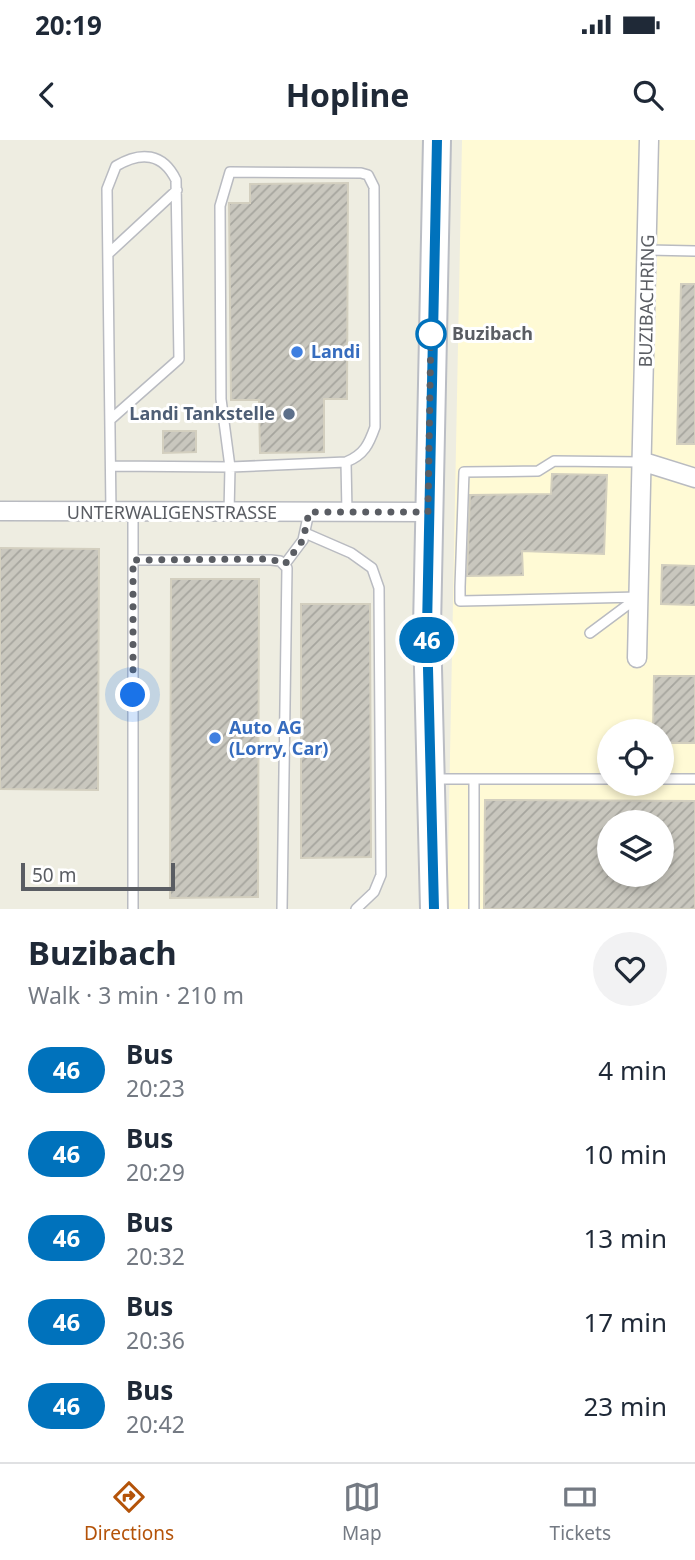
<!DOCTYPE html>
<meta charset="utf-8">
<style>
:root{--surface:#fff;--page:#f2f2f3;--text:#1f2937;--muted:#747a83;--line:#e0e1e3;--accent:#b45309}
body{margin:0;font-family:"Noto Sans",sans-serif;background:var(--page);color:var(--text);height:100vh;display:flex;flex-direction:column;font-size:26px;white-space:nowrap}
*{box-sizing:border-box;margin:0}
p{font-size:23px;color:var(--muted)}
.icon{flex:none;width:38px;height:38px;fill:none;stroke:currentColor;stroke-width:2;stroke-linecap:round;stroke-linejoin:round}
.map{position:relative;height:769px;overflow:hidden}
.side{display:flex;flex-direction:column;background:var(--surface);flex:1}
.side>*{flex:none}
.badge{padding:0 14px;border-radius:23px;font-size:24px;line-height:46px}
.tools{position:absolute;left:597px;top:579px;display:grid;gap:14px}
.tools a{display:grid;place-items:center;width:77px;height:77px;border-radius:50%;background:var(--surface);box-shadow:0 4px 10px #0003;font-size:35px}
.scale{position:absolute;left:21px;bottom:18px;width:154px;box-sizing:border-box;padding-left:7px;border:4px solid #5a5d63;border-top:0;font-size:19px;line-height:24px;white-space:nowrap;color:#5a5d63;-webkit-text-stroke:5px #fff;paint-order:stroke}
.you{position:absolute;width:35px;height:35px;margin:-18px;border:5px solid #fff;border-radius:50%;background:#1a73e8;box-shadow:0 0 0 10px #1a73e833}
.map>.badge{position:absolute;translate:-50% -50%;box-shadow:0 0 0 4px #fff}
.round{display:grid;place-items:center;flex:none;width:74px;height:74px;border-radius:37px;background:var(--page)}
.overview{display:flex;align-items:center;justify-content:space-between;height:119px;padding:0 28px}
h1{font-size:33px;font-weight:700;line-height:52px}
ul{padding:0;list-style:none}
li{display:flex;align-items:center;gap:21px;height:84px;padding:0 28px}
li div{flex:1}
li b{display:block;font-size:26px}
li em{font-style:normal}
li .badge{min-width:77px;font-weight:700;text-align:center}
.status{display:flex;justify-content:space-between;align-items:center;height:49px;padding:0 35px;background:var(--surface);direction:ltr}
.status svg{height:19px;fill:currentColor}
header{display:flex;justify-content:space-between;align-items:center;height:91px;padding:0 28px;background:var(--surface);font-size:32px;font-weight:700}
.dock{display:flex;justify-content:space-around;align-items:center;height:98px;border-top:2px solid var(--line);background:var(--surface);font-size:19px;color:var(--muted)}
.dock a{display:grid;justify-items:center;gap:4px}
.dock .current{color:var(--accent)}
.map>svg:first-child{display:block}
.commercial{fill:#fffad5;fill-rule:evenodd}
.building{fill:url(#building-hatch);stroke:#d3cfbf;stroke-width:2;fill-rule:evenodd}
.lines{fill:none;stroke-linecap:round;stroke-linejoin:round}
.service-casing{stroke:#b9bbc1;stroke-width:12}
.minor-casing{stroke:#b9bbc1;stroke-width:21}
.secondary-casing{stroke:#babdc4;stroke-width:30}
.service{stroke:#fff;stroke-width:9}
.minor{stroke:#fff;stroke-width:18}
.secondary{stroke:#fff;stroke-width:26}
.line-casing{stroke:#fff;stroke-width:16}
.line{stroke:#0072bc;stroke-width:10}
.walk{stroke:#5a5d63;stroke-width:7;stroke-dasharray:0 12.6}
.stop-dot{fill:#fff;stroke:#0072bc;stroke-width:3.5}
.shop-dot{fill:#3f7fe0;stroke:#fff;stroke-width:2.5}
.service-dot{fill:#5c6f8a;stroke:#fff;stroke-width:2.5}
.labels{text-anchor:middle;stroke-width:6;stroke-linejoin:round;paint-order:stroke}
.street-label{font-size:18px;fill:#5a5d63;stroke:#fff}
.stop-label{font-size:18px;font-weight:bold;fill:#5a5d63;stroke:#fff;text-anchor:start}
.shop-label{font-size:18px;font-weight:bold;fill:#366cbe;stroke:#fff;text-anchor:start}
.service-label{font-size:18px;font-weight:bold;fill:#4e5e75;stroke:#fff;text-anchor:end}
</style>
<div class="status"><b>20:19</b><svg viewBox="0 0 49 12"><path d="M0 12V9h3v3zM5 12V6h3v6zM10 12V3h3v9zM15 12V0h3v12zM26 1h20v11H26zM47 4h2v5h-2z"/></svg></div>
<header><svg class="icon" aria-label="back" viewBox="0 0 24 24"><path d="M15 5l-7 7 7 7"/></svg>Hopline<svg class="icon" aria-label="search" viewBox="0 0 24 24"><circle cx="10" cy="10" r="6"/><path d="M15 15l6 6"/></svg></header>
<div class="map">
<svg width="695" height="769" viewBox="0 0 695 769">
<defs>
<pattern id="building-hatch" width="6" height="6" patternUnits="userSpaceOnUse" patternTransform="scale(1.75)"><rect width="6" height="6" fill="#c9c7be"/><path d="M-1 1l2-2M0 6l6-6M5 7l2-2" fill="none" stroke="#a6a59e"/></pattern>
</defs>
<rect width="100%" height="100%" fill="#eeede1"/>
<path class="commercial" d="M 462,0 L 695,0 L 695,769 L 447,769 ZM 609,592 L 662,592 L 662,644 L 609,644 ZM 609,682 L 662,682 L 662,735 L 609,735 Z"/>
<path class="building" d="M 348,43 L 347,259 L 324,259 L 324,312 L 260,313 L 259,260 L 231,260 L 229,63 L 250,63 L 250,44 Z
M 681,144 L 695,144 L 695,304 L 677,304 Z
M 163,291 L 196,291 L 196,312 L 163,313 Z
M 552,334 L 607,335 L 604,414 L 522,411 L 523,435 L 467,436 L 470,355 L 551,354 Z
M 0,408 L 99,409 L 98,650 L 0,649 Z
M 662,425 L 695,426 L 695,465 L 661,464 Z
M 171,439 L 259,439 L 258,757 L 170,758 Z
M 301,464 L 370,464 L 371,717 L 301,718 Z
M 654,536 L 695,536 L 695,603 L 662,603 L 662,592 L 653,592 Z
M 485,660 L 695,661 L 695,769 L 484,769 ZM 609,682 L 662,682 L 662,735 L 609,735 Z"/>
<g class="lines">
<defs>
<path id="service" d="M 648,110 L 695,111
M 108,114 L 177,50
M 110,280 L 179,219 L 176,40 C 163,13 141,11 116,26 L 107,49 L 111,372
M 111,326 L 230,327 L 221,259 L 220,66 L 230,32 L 361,33 L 368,35 L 374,47 L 375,287 C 369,304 364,315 346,322 L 347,372
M 133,371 L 133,769
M 229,373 L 230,327 L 346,322
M 305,393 L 351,413 L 372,428 L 379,448 L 381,735 L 374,752 L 356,769
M 133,420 L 271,420 L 280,421 L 287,428 L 282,769
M 285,424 L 303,400 L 309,372
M 639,457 L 460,461 L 460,447 L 464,332 L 538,331 L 554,321 L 642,322
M 590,493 L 637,458
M 432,639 L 609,639
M 662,639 L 695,639
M 474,769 L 474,639"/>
<path id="minor" d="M 644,322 L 695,338
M 0,371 L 428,372
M 637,518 L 649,0"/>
<path id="secondary" d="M 434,769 L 427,488 L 437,0"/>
</defs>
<use href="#service" class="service-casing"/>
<use href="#minor" class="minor-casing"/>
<use href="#secondary" class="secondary-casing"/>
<use href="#service" class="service"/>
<use href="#minor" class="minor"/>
<use href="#secondary" class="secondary"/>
</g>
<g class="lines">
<defs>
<path id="line" d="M 434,769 L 427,488 L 437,0"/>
</defs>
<use href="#line" class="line-casing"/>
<use href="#line" class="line"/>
<path class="walk" d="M 133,555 L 133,420 L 271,419 L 285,424 L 303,400 L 309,372 L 428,372 L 431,188 L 431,194"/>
</g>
<circle class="stop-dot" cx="431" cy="194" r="14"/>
<g class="shop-dot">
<circle cx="297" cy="212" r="7"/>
<circle cx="215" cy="598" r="7"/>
</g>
<circle class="service-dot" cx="289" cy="274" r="7"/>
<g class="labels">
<g class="street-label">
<text transform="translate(647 161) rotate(-89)" y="6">BUZIBACHRING</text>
<text x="172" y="379">UNTERWALIGENSTRASSE</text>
</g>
<g class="stop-label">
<text x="452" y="200">Buzibach</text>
</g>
<g class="shop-label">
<text x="311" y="218">Landi</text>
<text x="229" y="594">Auto AG<tspan x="229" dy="21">(Lorry, Car)</tspan></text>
</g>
<g class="service-label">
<text x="275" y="280">Landi Tankstelle</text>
</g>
</g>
</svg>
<div class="tools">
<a><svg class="icon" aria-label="locate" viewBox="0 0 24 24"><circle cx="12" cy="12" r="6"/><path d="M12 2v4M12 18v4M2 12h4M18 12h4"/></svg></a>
<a><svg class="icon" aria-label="layers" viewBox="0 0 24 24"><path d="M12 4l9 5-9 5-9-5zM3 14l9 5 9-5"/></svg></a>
</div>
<div class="scale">50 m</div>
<div class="you" style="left:133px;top:555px"></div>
<b class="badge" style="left:427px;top:500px;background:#0072bc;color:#fff">46</b>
</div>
<section class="side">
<div class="overview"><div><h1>Buzibach</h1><p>Walk · 3 min · 210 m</p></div><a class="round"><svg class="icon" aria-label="heart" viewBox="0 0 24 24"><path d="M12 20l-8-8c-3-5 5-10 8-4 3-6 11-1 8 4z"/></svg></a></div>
<ul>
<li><span class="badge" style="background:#0072bc;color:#fff">46</span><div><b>Bus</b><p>20:23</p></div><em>4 min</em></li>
<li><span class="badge" style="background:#0072bc;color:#fff">46</span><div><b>Bus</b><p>20:29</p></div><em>10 min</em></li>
<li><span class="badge" style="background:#0072bc;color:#fff">46</span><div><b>Bus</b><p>20:32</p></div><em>13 min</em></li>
<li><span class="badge" style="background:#0072bc;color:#fff">46</span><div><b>Bus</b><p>20:36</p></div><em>17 min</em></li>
<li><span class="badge" style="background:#0072bc;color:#fff">46</span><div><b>Bus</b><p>20:42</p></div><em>23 min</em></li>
</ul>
</section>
<nav class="dock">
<a class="current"><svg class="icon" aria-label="directions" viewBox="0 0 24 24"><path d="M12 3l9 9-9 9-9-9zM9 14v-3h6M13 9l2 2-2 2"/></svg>Directions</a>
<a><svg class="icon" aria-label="map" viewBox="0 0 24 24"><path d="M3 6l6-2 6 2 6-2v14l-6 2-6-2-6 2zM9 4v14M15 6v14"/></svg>Map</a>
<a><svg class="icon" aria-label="tickets" viewBox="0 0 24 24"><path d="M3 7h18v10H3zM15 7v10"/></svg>Tickets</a>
</nav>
